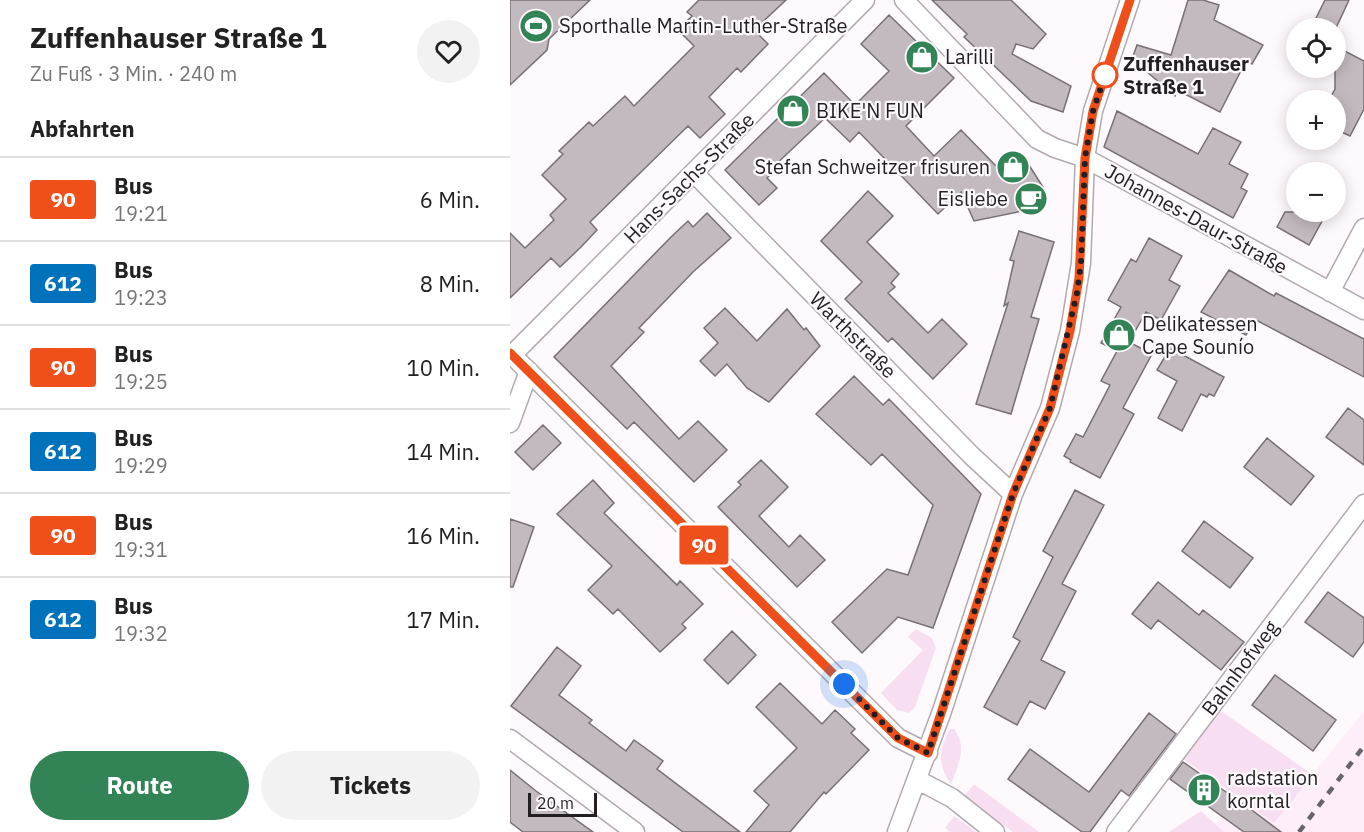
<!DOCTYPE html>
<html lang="de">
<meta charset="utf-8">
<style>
:root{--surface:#fff;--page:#f2f2f2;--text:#222;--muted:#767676;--line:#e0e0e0;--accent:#328355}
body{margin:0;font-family:"IBM Plex Sans",sans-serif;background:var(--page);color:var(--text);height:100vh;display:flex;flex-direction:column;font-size:22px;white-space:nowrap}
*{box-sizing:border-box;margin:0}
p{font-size:20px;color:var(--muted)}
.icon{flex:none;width:33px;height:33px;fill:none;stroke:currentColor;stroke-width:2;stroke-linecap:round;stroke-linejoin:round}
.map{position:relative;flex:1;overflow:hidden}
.sheet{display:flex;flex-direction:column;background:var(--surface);width:510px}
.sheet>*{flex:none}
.badge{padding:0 12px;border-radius:4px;font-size:21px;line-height:39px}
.buttons{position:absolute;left:776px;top:18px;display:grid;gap:12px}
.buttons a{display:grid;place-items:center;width:60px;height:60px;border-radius:50%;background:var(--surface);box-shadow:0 3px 15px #0003;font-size:30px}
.scale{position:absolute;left:18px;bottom:15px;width:69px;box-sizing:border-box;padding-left:6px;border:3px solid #221e21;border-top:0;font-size:16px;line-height:21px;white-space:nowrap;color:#221e21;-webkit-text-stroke:4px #fef9fd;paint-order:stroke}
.you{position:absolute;width:30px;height:30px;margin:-15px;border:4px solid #fff;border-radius:50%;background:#1a73e8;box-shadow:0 0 0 9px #1a73e833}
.map>.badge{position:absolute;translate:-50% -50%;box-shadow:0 0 0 3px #fff}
h2{padding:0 30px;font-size:22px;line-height:54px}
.round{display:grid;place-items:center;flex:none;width:63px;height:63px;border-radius:32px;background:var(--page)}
.headline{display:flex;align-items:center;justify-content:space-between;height:102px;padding:0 30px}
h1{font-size:28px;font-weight:700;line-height:45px}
.action{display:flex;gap:12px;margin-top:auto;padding:12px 30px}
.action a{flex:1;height:69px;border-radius:36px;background:var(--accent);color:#fff;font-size:24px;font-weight:700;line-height:69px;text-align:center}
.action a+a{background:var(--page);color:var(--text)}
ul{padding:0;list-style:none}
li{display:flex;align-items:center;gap:18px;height:84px;padding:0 30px;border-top:2px solid var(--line)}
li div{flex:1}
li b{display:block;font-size:22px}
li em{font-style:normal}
li .badge{min-width:66px;font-weight:700;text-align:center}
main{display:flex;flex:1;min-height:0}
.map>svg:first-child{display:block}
.built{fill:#feeefa}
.green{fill:#f8def1}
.building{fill:#c3bac0;stroke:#787075;stroke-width:1.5}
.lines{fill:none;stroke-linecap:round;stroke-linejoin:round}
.minor-casing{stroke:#b2aab0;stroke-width:21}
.minor{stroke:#fff;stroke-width:18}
.rail{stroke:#696468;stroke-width:4.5;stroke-dasharray:8 8;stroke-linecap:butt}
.line-casing{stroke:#fff;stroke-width:14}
.line{stroke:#ef4f1a;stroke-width:9}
.walk{stroke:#221e21;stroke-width:6;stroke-dasharray:0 10.8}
.stop-dot{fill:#fff;stroke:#ef4f1a;stroke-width:3}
.labels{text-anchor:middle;stroke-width:4.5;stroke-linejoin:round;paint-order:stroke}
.poi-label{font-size:20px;fill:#221e21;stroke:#fef9fd;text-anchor:start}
.stop-label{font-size:20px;font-weight:bold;fill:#221e21;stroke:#fef9fd;text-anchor:start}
.street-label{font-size:20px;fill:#221e21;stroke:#fef9fd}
</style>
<main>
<section class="sheet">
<div class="headline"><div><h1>Zuffenhauser Straße 1</h1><p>Zu Fuß · 3 Min. · 240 m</p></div><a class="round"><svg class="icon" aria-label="heart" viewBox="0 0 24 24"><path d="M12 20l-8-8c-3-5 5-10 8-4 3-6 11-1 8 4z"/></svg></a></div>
<h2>Abfahrten</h2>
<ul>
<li><span class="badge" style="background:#ef4f1a;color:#fff">90</span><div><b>Bus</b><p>19:21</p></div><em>6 Min.</em></li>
<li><span class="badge" style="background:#0072bc;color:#fff">612</span><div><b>Bus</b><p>19:23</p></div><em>8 Min.</em></li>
<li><span class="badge" style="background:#ef4f1a;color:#fff">90</span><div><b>Bus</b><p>19:25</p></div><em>10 Min.</em></li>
<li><span class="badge" style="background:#0072bc;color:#fff">612</span><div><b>Bus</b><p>19:29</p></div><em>14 Min.</em></li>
<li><span class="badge" style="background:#ef4f1a;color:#fff">90</span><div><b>Bus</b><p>19:31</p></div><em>16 Min.</em></li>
<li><span class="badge" style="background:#0072bc;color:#fff">612</span><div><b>Bus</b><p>19:32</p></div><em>17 Min.</em></li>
</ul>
<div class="action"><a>Route</a><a>Tickets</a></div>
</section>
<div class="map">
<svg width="854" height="832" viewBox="0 0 854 832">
<rect width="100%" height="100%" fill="#fef9fd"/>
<path class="built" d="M 854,711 L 854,832 L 700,832 L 728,796 L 764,822 Z"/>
<path class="green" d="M 406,629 L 422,638 L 426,648 L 405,707 L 399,713 L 387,710 L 371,693 L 413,650 L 398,637 Z
M 698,702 L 803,775 L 764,823 L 669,756 Z
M 440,729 L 444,729 C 458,748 448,765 441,784 C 427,764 429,750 440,729 Z
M 464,784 L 529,832 L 503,832 L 454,796 Z
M 691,811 L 714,832 L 659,832 Z
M 444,816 L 466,832 L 440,832 L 435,828 Z"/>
<path class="building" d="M 0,0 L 80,0 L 39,39 L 37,50 L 0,85 Z
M 189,0 L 276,0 L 244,30 L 258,44 L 231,72 L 227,68 L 199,97 L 215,114 L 190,138 L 178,126 L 80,222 L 87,230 L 71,247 L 50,267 L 41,258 L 0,298 L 0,233 L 15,248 L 44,220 L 40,215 L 56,199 L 32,175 L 53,154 L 49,151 L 79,122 L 83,126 L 115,96 L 124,106 L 184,46 L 168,30 L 182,16 L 177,12 Z
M 422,0 L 501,0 L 536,34 L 523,49 L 506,44 L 502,54 L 561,86 L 553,112 L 521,101 L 454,37 L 457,34 Z
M 678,0 L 693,0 L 709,5 L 704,20 L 753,45 L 742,64 L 736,61 L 710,112 L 667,90 L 665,96 L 622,59 L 627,45 L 661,55 Z
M 815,0 L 839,0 L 826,28 L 801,28 Z
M 379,15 L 444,78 L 396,126 L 424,156 L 451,130 L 490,170 L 505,158 L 517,162 L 533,187 L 524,192 L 527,208 L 464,221 L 451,192 L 428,214 L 349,132 L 340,142 L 315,118 L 262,168 L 264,171 L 257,178 L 267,188 L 249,205 L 215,170 L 314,73 L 345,105 L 379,71 L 351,44 Z
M 825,46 L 854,61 L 854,109 L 840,136 L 825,129 L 825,100 L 819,100 L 825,89 Z
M 607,111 L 688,154 L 703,128 L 731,142 L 719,164 L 738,174 L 731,188 L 737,191 L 723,218 L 594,147 Z
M 358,191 L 383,216 L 357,242 L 389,274 L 381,283 L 385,287 L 378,293 L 418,333 L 432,319 L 457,344 L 423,379 L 382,338 L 378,342 L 335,299 L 352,282 L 311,241 Z
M 775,212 L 817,212 L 799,245 L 767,227 Z
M 197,213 L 221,238 L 183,272 L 129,328 L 134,332 L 101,366 L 169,439 L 188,421 L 217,450 L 184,482 L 124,422 L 117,429 L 44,357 L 161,237 L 178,221 L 183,227 Z
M 509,231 L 544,242 L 521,317 L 529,319 L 501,414 L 466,404 L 498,303 L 494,306 L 504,261 L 500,260 Z
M 639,238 L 672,256 L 659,280 L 670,286 L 651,320 L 636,312 L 619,342 L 642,354 L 613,408 L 624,414 L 590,478 L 560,462 L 561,460 L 554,456 L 566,434 L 573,437 L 600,385 L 591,381 L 607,351 L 591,343 L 611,307 L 598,300 L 621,259 L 626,262 Z
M 719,270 L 764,296 L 766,293 L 854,339 L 854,377 L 746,320 L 736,335 L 691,312 Z
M 215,308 L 247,341 L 277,309 L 294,330 L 296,328 L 310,346 L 259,402 L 237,388 L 217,364 L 205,376 L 190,361 L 208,343 L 194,328 Z
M 660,348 L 714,377 L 704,396 L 699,394 L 697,397 L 691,394 L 672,431 L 648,418 L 667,381 L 647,370 Z
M 344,376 L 373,405 L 379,399 L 471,494 L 423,628 L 388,617 L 352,653 L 322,622 L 377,569 L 398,575 L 423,505 L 372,454 L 361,465 L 306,414 Z
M 838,408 L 854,420 L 854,465 L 816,437 Z
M 33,425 L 51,443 L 23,470 L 5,452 Z
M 757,438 L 804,476 L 781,505 L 734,467 Z
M 251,460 L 278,487 L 249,516 L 279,547 L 290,535 L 315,560 L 287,587 L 208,507 L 231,485 L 228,482 Z
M 83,480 L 104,503 L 94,513 L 167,585 L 170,581 L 193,604 L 172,624 L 176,628 L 150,652 L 108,609 L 103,614 L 78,590 L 102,566 L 47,514 Z
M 565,490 L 594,505 L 552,584 L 566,591 L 531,660 L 555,672 L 535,709 L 520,701 L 507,725 L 474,707 L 510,641 L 503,637 L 543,557 L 533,551 Z
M 0,519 L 24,527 L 3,587 L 0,587 Z
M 694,521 L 743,558 L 720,588 L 672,551 Z
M 648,582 L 689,615 L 693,610 L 734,642 L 711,670 L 648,620 L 641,629 L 622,614 Z
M 818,592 L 854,618 L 854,642 L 843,657 L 795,622 Z
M 222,631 L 246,655 L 218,684 L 194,660 Z
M 47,647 L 71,666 L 49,695 L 82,720 L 79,723 L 116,751 L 124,740 L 153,761 L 147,769 L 230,832 L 173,832 L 1,706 Z
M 765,675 L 826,720 L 803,751 L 742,705 Z
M 270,683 L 312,724 L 325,710 L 345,729 L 341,733 L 359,750 L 316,794 L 314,792 L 280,832 L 236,832 L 259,805 L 244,791 L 287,748 L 246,707 Z
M 639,713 L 666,734 L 619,796 L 611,790 L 580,832 L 572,832 L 498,779 L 520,749 L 579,792 Z
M 673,762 L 739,808 L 771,832 L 734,832 L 660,779 Z
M 0,770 L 26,791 L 83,832 L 13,832 L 0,822 Z"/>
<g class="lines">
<defs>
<path id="minor" d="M 394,0 L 527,139 L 545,148 L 575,158 L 854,310
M 185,174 L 462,456 L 503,494
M 820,292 L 854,228
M 0,353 L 388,738 L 418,753
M 2,355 L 355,0
M 0,423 L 19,371
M 0,739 L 125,832
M 408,780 L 442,798 L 485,832
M 387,832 L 432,711 L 503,494 L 540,408 L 560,331 L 571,263 L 575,158 L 583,111 L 620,0
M 606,832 L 854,504"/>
</defs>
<use href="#minor" class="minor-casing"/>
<use href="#minor" class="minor"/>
<path class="rail" d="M 789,832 L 854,746"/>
</g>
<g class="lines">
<defs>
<path id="line" d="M 0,353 L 388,738 L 418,753 L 503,494 L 540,408 L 560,331 L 569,278 L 575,158 L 583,111 L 620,0"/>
</defs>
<use href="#line" class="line-casing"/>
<use href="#line" class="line"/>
<path class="walk" d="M 334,684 L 388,738 L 418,753 L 503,494 L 540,408 L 567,293 L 571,263 L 575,158 L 583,111 L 596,73 L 595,75"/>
</g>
<defs>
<symbol id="stadium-disc" viewBox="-11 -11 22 22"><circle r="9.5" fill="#328355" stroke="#fef9fd"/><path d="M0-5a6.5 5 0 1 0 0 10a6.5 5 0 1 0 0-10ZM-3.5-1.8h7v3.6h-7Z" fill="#fff"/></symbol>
<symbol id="shop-disc" viewBox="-11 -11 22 22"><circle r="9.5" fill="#328355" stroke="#fef9fd"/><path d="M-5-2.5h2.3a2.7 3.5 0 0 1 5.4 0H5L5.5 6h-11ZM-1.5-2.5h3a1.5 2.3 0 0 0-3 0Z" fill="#fff"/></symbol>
<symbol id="cafe-disc" viewBox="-11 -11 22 22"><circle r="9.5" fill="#328355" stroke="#fef9fd"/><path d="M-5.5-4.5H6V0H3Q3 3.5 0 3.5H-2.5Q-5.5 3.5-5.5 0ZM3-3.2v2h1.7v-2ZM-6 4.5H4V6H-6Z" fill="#fff"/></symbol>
<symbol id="building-disc" viewBox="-11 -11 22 22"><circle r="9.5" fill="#328355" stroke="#fef9fd"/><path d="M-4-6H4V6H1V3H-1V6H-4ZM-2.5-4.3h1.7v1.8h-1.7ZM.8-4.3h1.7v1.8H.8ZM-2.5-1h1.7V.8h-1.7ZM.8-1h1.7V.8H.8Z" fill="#fff"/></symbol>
</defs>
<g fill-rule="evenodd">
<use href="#stadium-disc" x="7" y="7" width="38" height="38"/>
<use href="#shop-disc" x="393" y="38" width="38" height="38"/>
<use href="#shop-disc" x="264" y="92" width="38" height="38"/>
<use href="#shop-disc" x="484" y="148" width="38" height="38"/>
<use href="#cafe-disc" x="502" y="180" width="38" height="38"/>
<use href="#shop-disc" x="590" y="316" width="38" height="38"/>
<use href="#building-disc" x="675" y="771" width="38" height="38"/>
</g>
<circle class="stop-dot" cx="595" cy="75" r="12"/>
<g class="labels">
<g class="poi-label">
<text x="49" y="33">Sporthalle Martin-Luther-Straße</text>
<text x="435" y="64">Larilli</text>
<text x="306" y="118">BIKE'N FUN</text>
<text x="480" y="174" text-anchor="end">Stefan Schweitzer frisuren</text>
<text x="498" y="206" text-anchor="end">Eisliebe</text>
<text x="632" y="331">Delikatessen<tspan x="632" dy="23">Cape Sounío</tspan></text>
<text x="717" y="785">radstation<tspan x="717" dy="23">korntal</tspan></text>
</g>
<g class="stop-label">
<text x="613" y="71">Zuffenhauser<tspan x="613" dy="23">Straße 1</tspan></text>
</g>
<g class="street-label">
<text transform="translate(179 178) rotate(-45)" y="7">Hans-Sachs-Straße</text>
<text transform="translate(686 219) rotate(29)" y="7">Johannes-Daur-Straße</text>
<text transform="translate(343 335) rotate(45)" y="7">Warthstraße</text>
<text transform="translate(730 668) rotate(-53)" y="7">Bahnhofweg</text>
</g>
</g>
</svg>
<div class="buttons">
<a><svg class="icon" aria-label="locate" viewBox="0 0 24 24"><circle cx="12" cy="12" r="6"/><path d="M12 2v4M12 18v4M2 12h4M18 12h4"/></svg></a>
<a>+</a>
<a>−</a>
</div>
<div class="scale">20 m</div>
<div class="you" style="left:334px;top:684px"></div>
<b class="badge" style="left:194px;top:545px;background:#ef4f1a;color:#fff">90</b>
</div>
</main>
